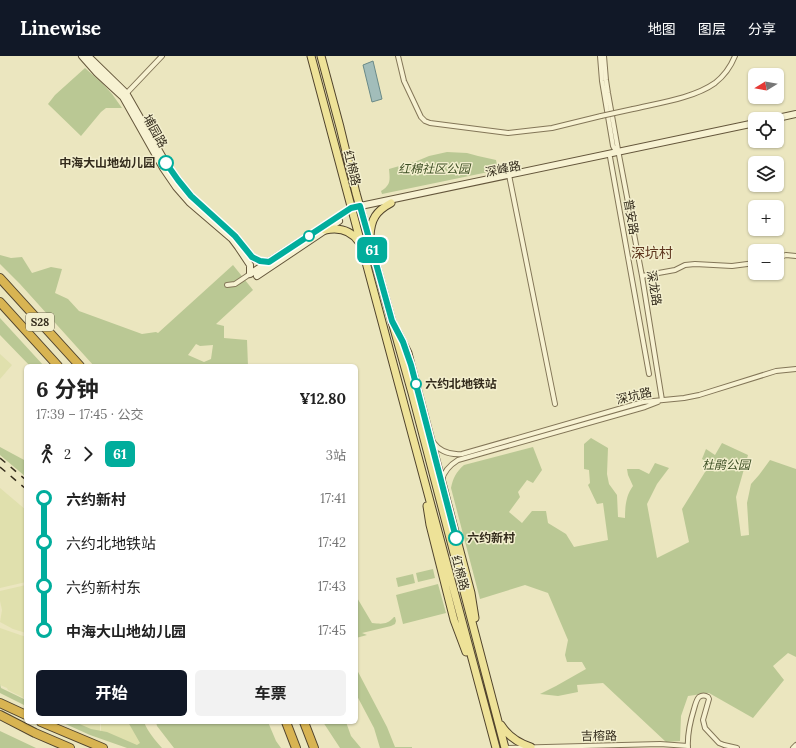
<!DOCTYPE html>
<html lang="zh">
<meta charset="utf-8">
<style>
:root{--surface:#fff;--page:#f2f2f2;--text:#222;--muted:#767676;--accent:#111827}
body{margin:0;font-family:Lora,"Noto Sans SC",serif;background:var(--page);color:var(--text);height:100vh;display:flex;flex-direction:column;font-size:15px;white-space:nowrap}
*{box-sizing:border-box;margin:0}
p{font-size:13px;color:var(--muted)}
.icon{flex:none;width:22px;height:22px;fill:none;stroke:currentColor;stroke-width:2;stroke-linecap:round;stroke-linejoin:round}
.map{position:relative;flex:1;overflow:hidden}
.side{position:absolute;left:24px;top:308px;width:334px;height:360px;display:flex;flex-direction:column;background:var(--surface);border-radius:6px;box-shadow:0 1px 3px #0004}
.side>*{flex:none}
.badge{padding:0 8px;border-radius:6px;font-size:14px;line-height:26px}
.needle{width:26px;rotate:259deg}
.controls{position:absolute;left:748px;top:12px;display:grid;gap:8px}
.controls a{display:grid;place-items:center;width:36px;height:36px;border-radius:6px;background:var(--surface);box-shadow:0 1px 3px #0004;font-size:20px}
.map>.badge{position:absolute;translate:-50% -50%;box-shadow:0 0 0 2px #fff}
.legs{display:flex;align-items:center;gap:6px;height:44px;padding:0 12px;font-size:13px}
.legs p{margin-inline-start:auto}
.head{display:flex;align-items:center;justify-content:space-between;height:68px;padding:0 12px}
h1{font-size:22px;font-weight:700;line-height:30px}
.cta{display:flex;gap:8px;margin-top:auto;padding:8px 12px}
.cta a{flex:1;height:46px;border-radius:6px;background:var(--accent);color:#fff;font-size:16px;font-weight:700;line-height:46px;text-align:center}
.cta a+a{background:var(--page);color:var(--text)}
ul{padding:0 12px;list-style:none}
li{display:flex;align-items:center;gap:14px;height:44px;font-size:15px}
li i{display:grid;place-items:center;width:6px;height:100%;margin:0 5px;background:currentColor}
li i::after{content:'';width:10px;height:10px;margin:-5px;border:3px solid;border-radius:50%;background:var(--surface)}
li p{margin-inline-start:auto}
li:first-child i{background:linear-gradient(#0000 50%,currentColor 0)}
li:last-child i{background:linear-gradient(currentColor 50%,#0000 0)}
header{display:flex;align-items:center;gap:24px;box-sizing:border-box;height:56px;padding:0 20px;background:var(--accent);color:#fff}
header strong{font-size:19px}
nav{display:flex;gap:22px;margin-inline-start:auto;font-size:14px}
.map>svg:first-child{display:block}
.farmland{fill:#e0e0ad}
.green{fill:#bac894;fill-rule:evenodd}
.water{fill:#a2bdba;stroke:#6a8a88}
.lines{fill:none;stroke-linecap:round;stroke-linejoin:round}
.street-casing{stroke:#837658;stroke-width:6}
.secondary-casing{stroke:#65573c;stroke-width:8}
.primary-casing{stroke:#51442d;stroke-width:9}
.highway-casing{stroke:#51442d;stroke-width:10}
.street{stroke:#f7f2d2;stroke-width:4}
.secondary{stroke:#f7f2d2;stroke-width:6}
.primary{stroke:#eee298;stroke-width:7}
.highway{stroke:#d8b452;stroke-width:8}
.rail{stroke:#332b1c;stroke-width:1.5;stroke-dasharray:7 7;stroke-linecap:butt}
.street-bridge-casing{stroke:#837658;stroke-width:6;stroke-linecap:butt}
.street-bridge{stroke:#f7f2d2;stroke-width:4}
.line-1-casing{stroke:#fff;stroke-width:9}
.line-1{stroke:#01ad9c;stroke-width:6}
.stop-1-dot{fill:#fff;stroke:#01ad9c;stroke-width:2}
.labels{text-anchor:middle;stroke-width:3;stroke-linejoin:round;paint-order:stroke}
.shield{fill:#f3efce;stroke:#6d6651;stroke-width:1}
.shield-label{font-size:11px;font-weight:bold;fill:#332b1c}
.street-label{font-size:12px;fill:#332b1c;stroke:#f3efce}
.stop-label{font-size:12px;font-weight:bold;fill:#332b1c;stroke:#f3efce;text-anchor:start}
.park-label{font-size:12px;font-style:italic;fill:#3d4f24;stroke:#f3efce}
.quarter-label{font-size:14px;fill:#5e361e;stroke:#f3efce}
</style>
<header>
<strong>Linewise</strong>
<nav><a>地图</a><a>图层</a><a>分享</a></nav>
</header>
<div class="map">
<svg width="796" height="692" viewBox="0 0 796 692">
<rect width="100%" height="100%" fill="#ebe6bf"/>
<path class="farmland" d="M 0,298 L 12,309 L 0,323 Z
M 0,432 L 26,454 L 26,526 L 0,532 Z
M 26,529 L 26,577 L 13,573 L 0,566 L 2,554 L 0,545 L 0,535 Z
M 0,572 L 26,581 L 26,643 L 8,634 L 7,632 L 0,629 Z
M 62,666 L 100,666 L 100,677 Z
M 101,666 L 131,666 L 144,692 L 101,678 Z"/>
<path class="green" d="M 85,12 L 103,28 L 112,38 L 122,52 L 106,52 L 101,56 L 81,80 L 50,50 L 48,48 L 55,39 Z
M 447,96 L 467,97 L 478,100 L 496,104 L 498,114 L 382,138 L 381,135 C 391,129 390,124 389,113 L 417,105 L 429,100 Z
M 0,199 L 11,202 L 22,201 L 32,217 L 51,211 L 62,213 L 55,237 L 68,243 L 79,255 L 142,278 L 156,276 L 158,277 L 233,209 L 253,234 L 216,268 L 224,270 L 224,282 L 247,284 L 248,310 L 94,310 L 20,228 L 0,208 ZM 196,288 L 200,290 L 213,289 L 211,303 L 204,306 L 188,299 Z
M 0,262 L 44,310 L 30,310 L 0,279 Z
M 591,382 L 608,392 L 607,418 L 609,428 L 617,439 L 618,461 L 625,462 C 625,451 626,439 633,430 L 628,419 L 627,413 L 639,413 L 649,418 L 655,407 L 669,412 L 657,428 L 647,448 L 657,502 L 689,486 L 682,453 L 710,408 L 702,403 L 706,393 L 715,399 L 722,387 L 748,399 L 736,441 L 741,480 L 749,479 L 747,447 L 751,428 L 759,419 L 770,404 L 796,413 L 796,601 L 788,597 L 773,610 L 784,624 L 753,662 L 709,637 L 688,640 L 681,660 L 680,685 L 666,686 L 603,627 L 577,629 L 578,636 L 558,640 L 540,638 L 556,630 L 586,613 L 582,606 L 567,606 L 565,599 L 568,584 L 548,537 L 525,529 L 480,543 L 451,432 C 453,422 456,416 464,409 L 533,391 L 542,414 L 533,427 L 527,424 L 518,436 L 520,441 L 509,456 L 522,467 L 532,455 L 546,455 L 548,467 L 566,478 L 574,491 L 608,484 L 603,447 L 597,448 L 588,429 L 590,427 L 589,414 L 584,413 L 584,388 Z
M 0,391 L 26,405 L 26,421 L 0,399 Z
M 433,513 L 435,522 L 418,526 L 416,517 Z
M 413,518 L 415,527 L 398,531 L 396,522 Z
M 438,528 L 446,557 L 403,568 L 396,539 Z
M 356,540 L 372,567 C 382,568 387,569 394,561 L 395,561 L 396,565 L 395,568 L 391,570 L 362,577 L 367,579 L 356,582 Z
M 356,612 L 387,671 L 395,691 L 412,691 L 412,692 L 380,692 L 374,672 L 356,638 Z
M 0,628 L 1,632 L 26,644 L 26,650 L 0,637 Z
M 61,666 L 75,666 L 91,673 L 107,676 L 137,689 L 140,687 L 128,666 L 144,666 C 148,676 155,684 162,692 L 127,692 L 90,679 Z
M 156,666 L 268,666 L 276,685 L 281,692 L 174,692 L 157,670 Z
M 323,666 L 346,666 L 351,680 L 361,692 L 340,692 Z
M 0,675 L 36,692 L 0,692 Z"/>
<path class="water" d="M 373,5 L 382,43 L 372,46 L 363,9 Z"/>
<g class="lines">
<defs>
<path id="street" d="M 398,0 L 404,25 L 421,61 L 425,65 L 430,67 L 508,77 L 552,72 L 601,60
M 600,0 L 602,25 L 613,90 L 617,97
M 604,0 L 606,24 L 608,37 L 619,99 L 642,220 L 662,344
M 125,39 L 162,0
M 633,53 C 659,47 694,42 715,27 C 724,20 731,10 735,0
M 610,101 L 649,318
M 509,119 L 555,348
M 777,202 L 786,199 L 796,200
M 642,220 L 675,214 L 685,209 L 695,208 L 732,210 L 755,207
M 227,229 L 235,228 L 250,218 L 251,218
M 433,386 C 440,396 450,399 462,398 L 643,346 L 684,342 L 699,339 L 776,315 L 796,313
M 442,424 C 444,415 450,409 458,404 L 645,351 L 658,346
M 504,692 L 660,688 L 688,690
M 688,692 C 687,678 690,666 694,653 C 695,650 696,644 699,641 C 702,639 705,639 708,641 L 709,643 L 703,664 L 705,672 L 719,687 L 724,689 L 737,692
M 793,692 L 796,689"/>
<path id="secondary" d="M 82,0 L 97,17 L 123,41 L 163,112 L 176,131 L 190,147 L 232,183 L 238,191 L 250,209 L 250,218
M 88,0 L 126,37 L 166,107 L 178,124 L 191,140 L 204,153 L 235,180 L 252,201 L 260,205 L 269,206
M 773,63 L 796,58
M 250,218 L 351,152 L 755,67
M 257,220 L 339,165"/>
<path id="primary" d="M 311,0 L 348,139 L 496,692
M 321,0 L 340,71 L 356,137 L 412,337 L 505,692
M 325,174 C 339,171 351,174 359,186
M 370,180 C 371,163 376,155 391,147
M 398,277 L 408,297 L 411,309 L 471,537 L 475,562
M 427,450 L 430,469 L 454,564 L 466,596
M 501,669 C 508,680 518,687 531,691"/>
<path id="highway" d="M 0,222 L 80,310
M 0,246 L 58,310
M 0,647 L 26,659
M 0,659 L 35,677 L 70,692
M 41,666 L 103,692
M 286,666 L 296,692
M 304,666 L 314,692"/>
</defs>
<use href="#street" class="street-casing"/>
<use href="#secondary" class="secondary-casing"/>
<use href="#primary" class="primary-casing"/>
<use href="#highway" class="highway-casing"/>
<use href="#street" class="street"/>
<use href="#secondary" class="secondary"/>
<use href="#primary" class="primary"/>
<use href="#highway" class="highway"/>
<path class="rail" d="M 0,402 L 26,424
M 0,411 L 26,433"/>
<defs>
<path id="street-bridge" d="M 601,60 L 633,53"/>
</defs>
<use href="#street-bridge" class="street-bridge-casing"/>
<use href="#street-bridge" class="street-bridge"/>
</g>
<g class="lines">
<defs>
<path id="line-1" d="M 166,107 L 178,124 L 191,140 L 235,180 L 252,201 L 260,205 L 269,206 L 351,152 L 360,150 L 392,265 L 403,286 L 411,309 L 456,482"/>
</defs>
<use href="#line-1" class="line-1-casing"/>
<use href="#line-1" class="line-1"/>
</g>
<g class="stop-1-dot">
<circle cx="166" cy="107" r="7"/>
<circle cx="309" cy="180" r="5"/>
<circle cx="416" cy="328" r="5"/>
<circle cx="456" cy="482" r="7"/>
</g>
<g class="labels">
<rect class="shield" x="26" y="257" width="28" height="18" rx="3"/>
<g class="shield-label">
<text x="40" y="270">S28</text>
</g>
<g class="street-label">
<text transform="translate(155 75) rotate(61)" y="4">埔园路</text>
<text transform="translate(352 112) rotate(76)" y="4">红棉路</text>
<text transform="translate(503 113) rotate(-12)" y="4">深峰路</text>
<text transform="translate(631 161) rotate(80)" y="4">普安路</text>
<text transform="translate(654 232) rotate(80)" y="4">深龙路</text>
<text transform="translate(634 340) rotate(-13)" y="4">深坑路</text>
<text transform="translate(460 517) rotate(75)" y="4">红棉路</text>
<text transform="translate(599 680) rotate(-1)" y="4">吉榕路</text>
</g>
<g class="stop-label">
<text x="155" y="111" text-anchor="end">中海大山地幼儿园</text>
<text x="425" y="332">六约北地铁站</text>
<text x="467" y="486">六约新村</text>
</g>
<g class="park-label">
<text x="434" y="117">红棉社区公园</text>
<text x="726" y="413">杜鹃公园</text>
</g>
<g class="quarter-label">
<text x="652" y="202">深坑村</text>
</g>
</g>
</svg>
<div class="controls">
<a><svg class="needle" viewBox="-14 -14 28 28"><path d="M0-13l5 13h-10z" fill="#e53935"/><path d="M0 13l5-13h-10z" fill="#767676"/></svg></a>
<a><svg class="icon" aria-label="locate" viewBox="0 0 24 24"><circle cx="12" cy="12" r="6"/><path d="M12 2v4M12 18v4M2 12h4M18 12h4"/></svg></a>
<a><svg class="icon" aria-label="layers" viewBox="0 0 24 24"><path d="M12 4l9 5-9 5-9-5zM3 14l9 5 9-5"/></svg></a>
<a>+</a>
<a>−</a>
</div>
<b class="badge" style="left:372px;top:194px;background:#01ad9c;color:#fff">61</b>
<section class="side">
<div class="head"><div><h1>6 分钟</h1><p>17:39 – 17:45 · 公交</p></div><b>¥12.80</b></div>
<div class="legs"><svg class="icon" aria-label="walk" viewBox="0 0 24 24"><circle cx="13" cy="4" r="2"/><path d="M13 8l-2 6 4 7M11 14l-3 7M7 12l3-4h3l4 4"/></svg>2<svg class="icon" aria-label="forward" viewBox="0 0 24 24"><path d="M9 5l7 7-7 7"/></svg><b class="badge" style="background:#01ad9c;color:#fff">61</b><p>3站</p></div>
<ul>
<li><i style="color:#01ad9c"></i><b>六约新村</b><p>17:41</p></li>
<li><i style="color:#01ad9c"></i><span>六约北地铁站</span><p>17:42</p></li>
<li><i style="color:#01ad9c"></i><span>六约新村东</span><p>17:43</p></li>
<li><i style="color:#01ad9c"></i><b>中海大山地幼儿园</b><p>17:45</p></li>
</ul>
<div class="cta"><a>开始</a><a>车票</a></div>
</section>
</div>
